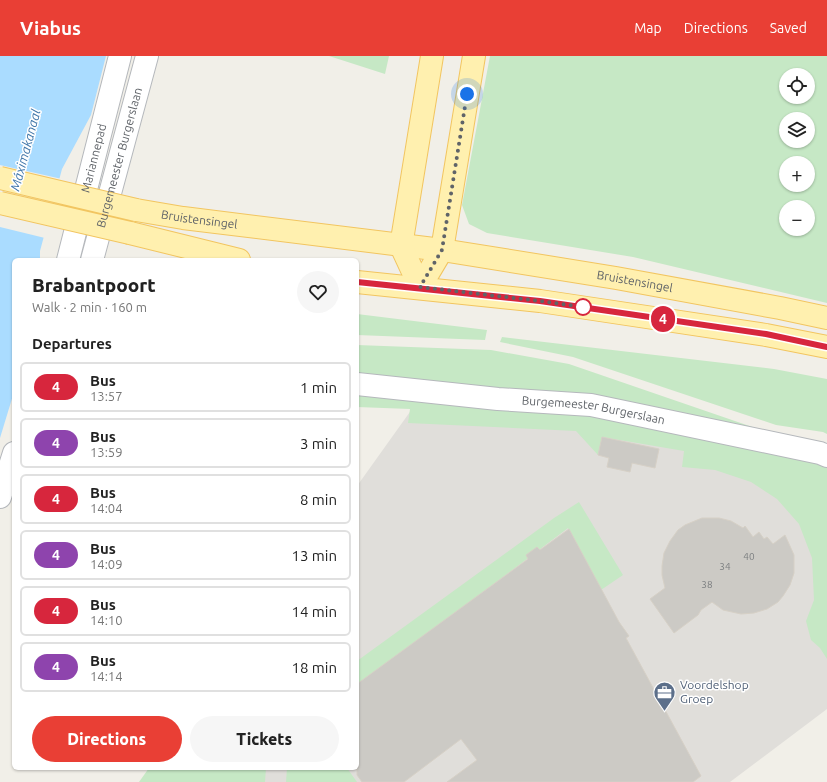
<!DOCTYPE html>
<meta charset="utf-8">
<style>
:root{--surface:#fff;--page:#f6f6f6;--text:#222;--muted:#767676;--line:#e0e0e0;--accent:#e93f35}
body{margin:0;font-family:Ubuntu,sans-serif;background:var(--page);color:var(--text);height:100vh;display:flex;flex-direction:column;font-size:15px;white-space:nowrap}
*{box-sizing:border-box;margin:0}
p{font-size:13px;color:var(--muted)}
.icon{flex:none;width:22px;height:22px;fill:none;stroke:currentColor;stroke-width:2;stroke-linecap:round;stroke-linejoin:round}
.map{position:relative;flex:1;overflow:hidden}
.sheet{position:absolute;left:12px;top:202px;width:347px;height:512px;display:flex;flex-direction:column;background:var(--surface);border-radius:6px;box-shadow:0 1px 3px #0004}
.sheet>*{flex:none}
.badge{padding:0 8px;border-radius:13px;font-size:14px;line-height:26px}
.controls{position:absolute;left:779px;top:12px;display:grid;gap:8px}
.controls a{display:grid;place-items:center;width:36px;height:36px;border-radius:50%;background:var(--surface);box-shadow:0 1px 3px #0004;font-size:20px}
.you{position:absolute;width:20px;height:20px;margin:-10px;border:3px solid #fff;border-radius:50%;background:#1a73e8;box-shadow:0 0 0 6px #1a73e833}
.map>.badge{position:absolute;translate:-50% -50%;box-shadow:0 0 0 2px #fff}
h2{padding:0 20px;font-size:15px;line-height:36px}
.round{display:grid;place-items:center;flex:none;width:42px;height:42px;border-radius:21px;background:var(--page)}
.summary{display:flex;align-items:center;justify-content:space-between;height:68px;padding:0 20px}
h1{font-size:19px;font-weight:800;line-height:30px}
.action{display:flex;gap:8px;margin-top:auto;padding:8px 20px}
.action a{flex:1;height:46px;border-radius:24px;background:var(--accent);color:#fff;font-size:16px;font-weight:800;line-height:46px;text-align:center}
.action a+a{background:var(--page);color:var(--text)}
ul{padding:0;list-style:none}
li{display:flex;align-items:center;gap:12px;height:50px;margin:0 8px 6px;padding:0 12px;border:2px solid var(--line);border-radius:6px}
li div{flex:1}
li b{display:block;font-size:15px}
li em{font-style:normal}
li .badge{min-width:44px;font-weight:700;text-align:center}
header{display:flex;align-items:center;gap:24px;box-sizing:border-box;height:56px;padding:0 20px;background:var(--accent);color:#fff}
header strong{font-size:19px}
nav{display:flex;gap:22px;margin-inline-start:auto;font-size:14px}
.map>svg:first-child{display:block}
.industrial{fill:#e0deda}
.green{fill:#c6e8c5;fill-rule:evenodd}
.water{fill:#aadcff}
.pier{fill:#f1efe8}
.building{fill:#cccac5;stroke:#d6d0c6}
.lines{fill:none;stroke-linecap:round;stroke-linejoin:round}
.minor-casing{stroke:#b5b8bc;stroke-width:24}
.major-casing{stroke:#f2c560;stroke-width:24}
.minor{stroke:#fff;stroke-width:22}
.major{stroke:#fff0af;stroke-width:22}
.major-bridge-casing{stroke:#f2c560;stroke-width:24;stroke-linecap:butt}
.major-bridge{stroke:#fff0af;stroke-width:22}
.line-casing{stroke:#fff;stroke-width:9}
.line{stroke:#d7263d;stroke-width:6}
.walk{stroke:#5f6368;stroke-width:4;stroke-dasharray:0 7.2}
.stop-dot{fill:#fff;stroke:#d7263d;stroke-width:2}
.labels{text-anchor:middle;stroke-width:3;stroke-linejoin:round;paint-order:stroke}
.number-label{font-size:10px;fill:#7a7d7f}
.street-label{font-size:12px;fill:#5f6368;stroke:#fff}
.service-label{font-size:12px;fill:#4e5e75;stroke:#fff;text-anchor:start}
.water-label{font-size:13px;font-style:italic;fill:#4177aa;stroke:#fff}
</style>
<header>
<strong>Viabus</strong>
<nav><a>Map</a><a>Directions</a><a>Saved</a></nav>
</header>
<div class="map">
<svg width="827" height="726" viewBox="0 0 827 726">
<rect width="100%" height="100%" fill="#f1efe8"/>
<path class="industrial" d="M 412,353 L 571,367 L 796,420 L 827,536 L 827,653 L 730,726 L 145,726 L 155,712 L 357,712 L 357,430 Z"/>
<path class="green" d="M 329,0 L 389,0 L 385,18 Z
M 490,0 L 827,0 L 827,247 L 633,201 L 487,177 L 469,168 L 462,149 ZM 786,19 L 808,19 L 808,41 L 786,41 ZM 786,63 L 808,63 L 808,85 L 786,85 ZM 786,107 L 808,107 L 808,129 L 786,129 ZM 786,151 L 808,151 L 808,173 L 786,173 Z
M 357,258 L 487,274 L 485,284 L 357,279 Z
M 502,281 L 774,313 L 827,323 L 827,378 L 823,376 L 776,369 L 573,301 L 500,286 Z
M 357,289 L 491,294 L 569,308 L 773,378 L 357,320 Z
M 357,333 L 592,358 L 820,407 L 827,410 L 827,603 L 820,592 L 811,584 L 806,565 L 814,544 L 812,502 L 799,468 L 777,443 L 751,426 L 715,414 L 682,411 L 684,395 L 602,381 L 598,399 L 576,375 L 408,367 L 410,353 L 357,351 Z
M 579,446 L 623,519 L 601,534 L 568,472 L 357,631 L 357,605 L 554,462 Z
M 149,712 L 266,712 L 265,726 L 139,726 Z
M 287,712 L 347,712 L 357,726 L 286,726 Z"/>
<path class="water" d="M 0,0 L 106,0 L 91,59 L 62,113 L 40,195 L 40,204 L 14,204 L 14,336 L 0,382 Z"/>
<path class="pier" d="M 0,109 L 62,123 L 45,182 L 0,171 Z"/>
<path class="building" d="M 602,381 L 659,393 L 655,412 L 632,407 L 630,416 L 607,411 L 609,402 L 598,399 Z
M 702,462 L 719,462 L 731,465 L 743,472 L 745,470 L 753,481 L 759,476 L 764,483 L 767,481 L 773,488 L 785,479 L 794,499 L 794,517 L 790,529 L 783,540 L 778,546 L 767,553 L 754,557 L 741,558 L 723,554 L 712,546 L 701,554 L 698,559 L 674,577 L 650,543 L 665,532 L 662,519 L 662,510 L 664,497 L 670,485 L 678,474 L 685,469 Z
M 569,473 L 619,566 L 629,580 L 626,582 L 701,720 L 693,726 L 447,726 L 477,704 L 461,683 L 404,726 L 362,726 L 357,719 L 357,628 L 528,503 L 526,499 L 537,491 L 540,494 Z"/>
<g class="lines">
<defs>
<g id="minor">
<path id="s1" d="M 68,204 L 120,0"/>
<path id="s2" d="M 92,204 L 147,0"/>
<path id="s3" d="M 357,328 L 498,343 L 591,349 L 820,397 L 827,400"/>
<path d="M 0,441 L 14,397"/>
</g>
<g id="major">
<path id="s4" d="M 136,154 L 183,162 L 442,194 L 616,222 L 780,252 L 827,262"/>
<path d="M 130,177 L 239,204"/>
<path d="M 357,226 L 540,245 L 766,279 L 827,291"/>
<path d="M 420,231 L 442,194 L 474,0"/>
<path d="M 420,231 L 401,190 L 432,0"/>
</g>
</defs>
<use href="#minor" class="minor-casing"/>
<use href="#major" class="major-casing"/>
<use href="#minor" class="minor"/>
<use href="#major" class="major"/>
<defs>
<path id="major-bridge" d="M 0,122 L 136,154
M 0,147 L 130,177"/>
</defs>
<use href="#major-bridge" class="major-bridge-casing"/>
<use href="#major-bridge" class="major-bridge"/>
</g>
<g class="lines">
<defs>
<path id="line" d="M 357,226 L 540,245 L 766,278 L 827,291"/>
</defs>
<use href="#line" class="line-casing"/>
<use href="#line" class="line"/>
<path class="walk" d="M 467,38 L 442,194 L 420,231 L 540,245 L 583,251"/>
</g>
<defs>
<symbol id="office-pin" viewBox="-11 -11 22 30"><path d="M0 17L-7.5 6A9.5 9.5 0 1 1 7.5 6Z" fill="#5c6f8a" stroke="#fff"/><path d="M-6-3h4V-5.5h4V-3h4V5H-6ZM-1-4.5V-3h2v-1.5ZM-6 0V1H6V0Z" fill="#fff"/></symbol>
</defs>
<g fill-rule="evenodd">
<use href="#office-pin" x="652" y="624" width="25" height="34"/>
</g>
<circle class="stop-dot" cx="583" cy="251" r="8"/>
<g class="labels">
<g class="number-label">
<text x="749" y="504">40</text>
<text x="725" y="514">34</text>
<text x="707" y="532">38</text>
</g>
<g class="street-label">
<text dy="4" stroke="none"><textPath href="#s1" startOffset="105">Mariannepad</textPath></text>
<text dy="4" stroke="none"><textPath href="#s2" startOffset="106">Burgemeester Burgerslaan</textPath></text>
<text dy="4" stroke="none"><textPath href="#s4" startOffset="64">Bruistensingel</textPath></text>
<text dy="4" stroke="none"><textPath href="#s4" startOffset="504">Bruistensingel</textPath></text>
<text dy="4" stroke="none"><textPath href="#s3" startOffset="238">Burgemeester Burgerslaan</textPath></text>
</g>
<g class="service-label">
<text x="680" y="633">Voordelshop<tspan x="680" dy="14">Groep</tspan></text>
</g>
<g class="water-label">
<text transform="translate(25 94) rotate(-75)" y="5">Máximakanaal</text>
</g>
</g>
</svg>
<div class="controls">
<a><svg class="icon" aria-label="locate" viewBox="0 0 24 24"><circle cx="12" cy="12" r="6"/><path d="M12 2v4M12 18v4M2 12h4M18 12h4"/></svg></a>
<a><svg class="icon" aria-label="layers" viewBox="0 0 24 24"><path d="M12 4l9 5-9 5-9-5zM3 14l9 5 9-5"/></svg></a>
<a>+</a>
<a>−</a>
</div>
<div class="you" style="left:467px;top:38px"></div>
<b class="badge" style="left:663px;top:263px;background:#d7263d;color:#fff">4</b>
<section class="sheet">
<div class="summary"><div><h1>Brabantpoort</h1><p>Walk · 2 min · 160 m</p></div><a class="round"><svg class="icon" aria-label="heart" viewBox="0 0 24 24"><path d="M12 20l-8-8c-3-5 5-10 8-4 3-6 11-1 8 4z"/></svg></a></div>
<h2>Departures</h2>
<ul>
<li><span class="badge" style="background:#d7263d;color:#fff">4</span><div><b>Bus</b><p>13:57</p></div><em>1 min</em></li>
<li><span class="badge" style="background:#8e44ad;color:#fff">4</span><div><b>Bus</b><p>13:59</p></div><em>3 min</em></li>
<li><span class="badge" style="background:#d7263d;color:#fff">4</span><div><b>Bus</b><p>14:04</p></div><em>8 min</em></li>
<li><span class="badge" style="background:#8e44ad;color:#fff">4</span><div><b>Bus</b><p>14:09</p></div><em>13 min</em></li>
<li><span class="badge" style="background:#d7263d;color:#fff">4</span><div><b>Bus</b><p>14:10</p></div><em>14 min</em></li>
<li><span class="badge" style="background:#8e44ad;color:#fff">4</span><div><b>Bus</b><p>14:14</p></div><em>18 min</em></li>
</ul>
<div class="action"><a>Directions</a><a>Tickets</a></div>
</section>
</div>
